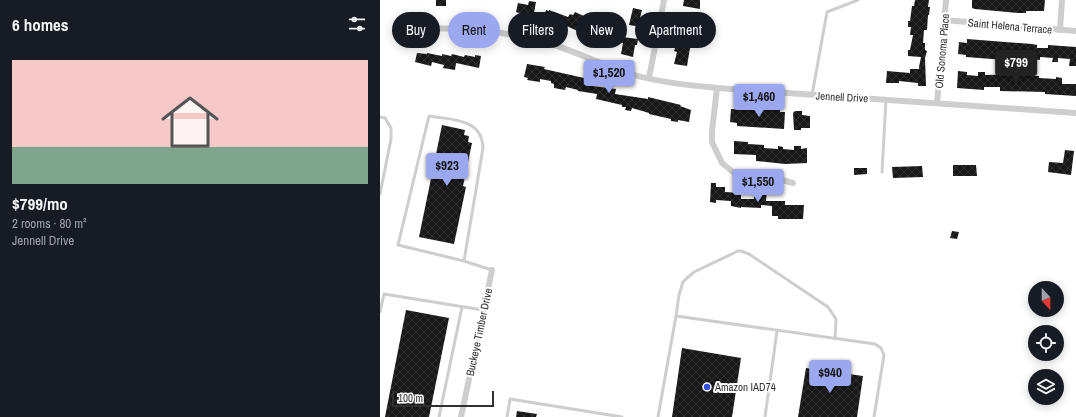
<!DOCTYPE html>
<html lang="en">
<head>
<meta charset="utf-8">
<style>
	body { margin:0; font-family:"Archivo Narrow",sans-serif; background:#20242c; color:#f1f3f6; height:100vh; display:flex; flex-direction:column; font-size:15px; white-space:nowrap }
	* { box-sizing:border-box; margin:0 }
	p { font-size:13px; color:#9ea1a6 }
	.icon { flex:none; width:22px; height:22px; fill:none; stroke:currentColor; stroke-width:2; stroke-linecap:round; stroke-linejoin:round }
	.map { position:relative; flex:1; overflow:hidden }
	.drawer { display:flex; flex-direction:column; background:#171b24; width:380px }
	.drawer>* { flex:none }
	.guide { position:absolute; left:12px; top:12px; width:380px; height:36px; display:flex; gap:8px }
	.needle { width:26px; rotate:159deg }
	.tools { position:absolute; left:648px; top:281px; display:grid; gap:8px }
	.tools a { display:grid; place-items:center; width:36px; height:36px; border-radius:50%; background:#171b24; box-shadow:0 2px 10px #0003; font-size:20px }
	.scale { position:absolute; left:12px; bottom:10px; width:102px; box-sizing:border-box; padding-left:4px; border:2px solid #313131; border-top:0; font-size:11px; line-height:14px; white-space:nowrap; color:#313131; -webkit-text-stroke:3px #fff; paint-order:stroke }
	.price { position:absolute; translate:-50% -34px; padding:0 9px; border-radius:4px; background:#9ba8f0; color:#111; font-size:13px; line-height:26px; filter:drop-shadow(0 1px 2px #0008) }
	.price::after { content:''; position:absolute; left:50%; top:24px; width:12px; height:9px; margin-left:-6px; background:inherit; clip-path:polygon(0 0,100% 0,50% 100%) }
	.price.current { background:#222; color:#fff }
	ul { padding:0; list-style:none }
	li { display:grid; align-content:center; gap:8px; height:212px; padding:0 12px }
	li+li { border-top:1px solid #363941 }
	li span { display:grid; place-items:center; height:124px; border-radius:0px; color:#555 }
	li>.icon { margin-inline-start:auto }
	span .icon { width:72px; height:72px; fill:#fffc; stroke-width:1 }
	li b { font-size:17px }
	h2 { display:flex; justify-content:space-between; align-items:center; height:48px; padding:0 12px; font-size:17px }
	.pill { padding:0 14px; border-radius:18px; background:#171b24; box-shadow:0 2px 10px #0003; font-size:14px; line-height:36px }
	.pill.current { background:#9ba8f0; color:#111 }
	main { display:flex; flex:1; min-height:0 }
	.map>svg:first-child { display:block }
	.building { fill:url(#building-cross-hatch) }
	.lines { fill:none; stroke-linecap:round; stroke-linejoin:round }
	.service { stroke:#cecece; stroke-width:3 }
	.minor { stroke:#cecece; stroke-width:6 }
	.poi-dot { fill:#314ce9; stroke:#fff; stroke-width:1.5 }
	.labels { text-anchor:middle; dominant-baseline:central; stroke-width:4; stroke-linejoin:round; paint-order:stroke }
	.street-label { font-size:11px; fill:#313131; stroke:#fff }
	.poi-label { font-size:11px; fill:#313131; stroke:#fff; text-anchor:start }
</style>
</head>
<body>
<main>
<section class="drawer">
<h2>6 homes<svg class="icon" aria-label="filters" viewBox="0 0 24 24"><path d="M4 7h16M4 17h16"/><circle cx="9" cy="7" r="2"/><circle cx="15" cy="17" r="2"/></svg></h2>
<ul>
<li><span style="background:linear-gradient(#f6c9c9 70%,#7fa58c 0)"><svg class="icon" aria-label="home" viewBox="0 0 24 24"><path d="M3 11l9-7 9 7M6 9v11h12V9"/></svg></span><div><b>$799/mo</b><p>2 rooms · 80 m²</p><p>Jennell Drive</p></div></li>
</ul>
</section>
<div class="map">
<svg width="696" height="417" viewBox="0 0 696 417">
	<defs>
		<pattern id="building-cross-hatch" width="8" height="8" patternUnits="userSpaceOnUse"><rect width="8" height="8" fill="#181818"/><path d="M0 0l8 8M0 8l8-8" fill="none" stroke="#313131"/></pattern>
	</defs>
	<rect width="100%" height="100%" fill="#fff"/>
	<g class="building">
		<rect x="56" y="0" width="10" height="6"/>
		<polygon points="304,0 320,0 320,9 303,6"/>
		<polygon points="535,0 549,0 548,7 550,7 549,15 548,15 547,30 544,30 543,43 545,43 545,50 547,51 545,58 546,86 538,86 538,83 519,81 519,83 506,83 507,71 530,73 530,69 539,69 539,67 541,57 528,56 528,50 530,50 533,35 530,35 531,27 528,27 528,21 530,21 532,6 534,6"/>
		<polygon points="592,0 665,0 664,11 646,11 646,13 639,13 595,9 592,8"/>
		<polygon points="149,1 156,2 153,18 146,17 146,15 136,12 138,3 148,5"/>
		<polygon points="253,8 262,10 260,18 261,18 261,21 263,21 262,27 249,25"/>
		<polygon points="166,10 169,11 169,10 188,17 190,14 193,15 195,12 206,17 206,19 225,26 225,25 231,27 231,28 226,42 213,36 214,34 203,31 202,33 178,22 177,27 171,25 171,23 165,21 165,20 163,20"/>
		<polygon points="302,17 314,19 313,23 317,23 316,28 317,29 316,35 307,34 306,37 299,35"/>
		<polygon points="242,37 258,39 257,45 255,45 253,57 241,54 243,43 241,42"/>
		<polygon points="587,39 652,44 657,45 657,48 668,48 668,45 696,47 696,66 689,66 690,59 678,58 678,62 672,62 673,58 660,57 660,60 652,59 651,62 586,57 586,55 578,54 579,42 587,43"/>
		<polygon points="296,45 310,48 307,66 294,64 297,52 294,51"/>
		<polygon points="37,53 47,54 47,53 62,56 62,54 71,56 72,54 84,57 85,55 95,57 95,55 101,56 99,68 76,63 75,70 63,68 64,65 52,62 51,66 35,62"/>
		<polygon points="147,64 165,67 164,69 213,80 212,86 236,89 235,94 268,99 268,97 301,105 300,106 311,110 309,122 298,120 298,122 291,121 291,119 269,114 269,113 252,108 251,111 245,110 246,107 242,107 242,105 216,99 217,94 198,91 198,90 186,87 185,90 174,88 174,84 171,83 171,81 160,79 160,82 147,80 148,78 144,77"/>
		<polygon points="578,71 587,72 587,75 598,76 598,72 605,72 605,75 637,74 637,75 659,76 659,78 676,79 676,77 682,78 682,84 696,84 696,96 665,94 665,92 620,91 620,87 604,87 604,90 577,88"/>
		<polygon points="371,108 400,110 400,112 405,112 404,129 357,126 357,123 350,122 351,109 371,110"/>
		<polygon points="415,111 422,111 422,115 430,116 430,128 421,128 421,130 414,130 413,113"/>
		<polygon points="62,125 85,130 84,135 89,136 88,142 92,143 83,186 86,187 74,244 39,237"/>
		<polygon points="354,141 368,142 368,144 384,145 384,148 398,149 398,146 403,147 403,149 414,150 414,146 421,146 421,149 427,148 427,163 405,164 376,161 376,155 354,154"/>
		<polygon points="685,150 694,151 691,175 668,172 669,162 683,163"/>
		<polygon points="573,165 596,165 597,176 573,176"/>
		<polygon points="542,166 543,177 513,178 512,167"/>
		<polygon points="474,168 487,168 487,174 474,175"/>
		<polygon points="331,183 336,183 336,187 345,187 345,192 361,193 361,199 374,199 375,190 387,191 386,201 405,201 405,205 424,205 423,219 398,219 398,216 392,216 392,206 381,205 381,208 361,207 361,208 351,206 351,201 336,200 336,203 330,202"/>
		<polygon points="572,231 579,232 577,239 570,238"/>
		<polygon points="26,310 69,318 49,417 5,417"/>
		<polygon points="302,348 361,358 352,417 292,417"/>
		<polygon points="426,368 483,376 477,417 418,417"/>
		<polygon points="137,411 157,414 156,417 136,417"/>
	</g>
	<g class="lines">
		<g class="service">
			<polyline points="432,95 447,12 478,0"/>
			<polyline points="0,117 5,118 11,128 11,139 0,194"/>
			<polyline points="502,172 506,99"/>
			<path d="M84,261l19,-113c-1,-30 -31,-28 -54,-32l-31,129 66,16 28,9"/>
			<polyline points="0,312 4,294 103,310"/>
			<polyline points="296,316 299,295 303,282 307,278 314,272 358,251 361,251 369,254 448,307 456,319 455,339"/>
			<polyline points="59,417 82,307"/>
			<polyline points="127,417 130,399 242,417"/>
			<polyline points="278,417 296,316 495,344 501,348 504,355 494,417"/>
			<polyline points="385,417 397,331"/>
		</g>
		<g class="minor">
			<polyline points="564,20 696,31"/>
			<path d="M21,29c50,-2 98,0 147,14 27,8 52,21 79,30 29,9 60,12 90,15l359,25"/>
			<polyline points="680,30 682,0"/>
			<polyline points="269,78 284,0"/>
			<polyline points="337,88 332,131 332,142 342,163 353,172 364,175 391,177 413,183"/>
			<polyline points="557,103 566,0"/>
			<polyline points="81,417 112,270"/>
		</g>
	</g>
	<circle class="poi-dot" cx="327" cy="387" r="4"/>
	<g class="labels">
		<g class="street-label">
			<text transform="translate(630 26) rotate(5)">Saint Helena Terrace</text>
			<text transform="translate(562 51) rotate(-85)">Old Sonoma Place</text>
			<text transform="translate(462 97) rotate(3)">Jennell Drive</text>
			<text transform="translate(99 332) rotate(-78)">Buckeye Timber Drive</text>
		</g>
		<g class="poi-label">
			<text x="335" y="387">Amazon IAD74</text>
		</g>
	</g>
</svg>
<div class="tools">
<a><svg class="needle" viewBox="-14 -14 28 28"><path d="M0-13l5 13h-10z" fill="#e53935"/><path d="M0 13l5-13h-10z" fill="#9ea1a6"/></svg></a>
<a><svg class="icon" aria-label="locate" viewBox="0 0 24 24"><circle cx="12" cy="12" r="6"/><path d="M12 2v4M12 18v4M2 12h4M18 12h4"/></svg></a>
<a><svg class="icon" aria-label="layers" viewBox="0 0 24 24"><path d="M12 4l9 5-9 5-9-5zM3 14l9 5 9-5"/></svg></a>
</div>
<div class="scale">100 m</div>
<b class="price current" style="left:636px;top:84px">$799</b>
<b class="price" style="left:229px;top:94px">$1,520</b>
<b class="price" style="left:379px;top:118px">$1,460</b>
<b class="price" style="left:67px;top:187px">$923</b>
<b class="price" style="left:378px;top:203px">$1,550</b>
<b class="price" style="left:450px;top:394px">$940</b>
<div class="guide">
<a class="pill">Buy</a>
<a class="pill current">Rent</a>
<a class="pill">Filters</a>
<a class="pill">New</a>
<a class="pill">Apartment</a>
</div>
</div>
</main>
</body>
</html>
